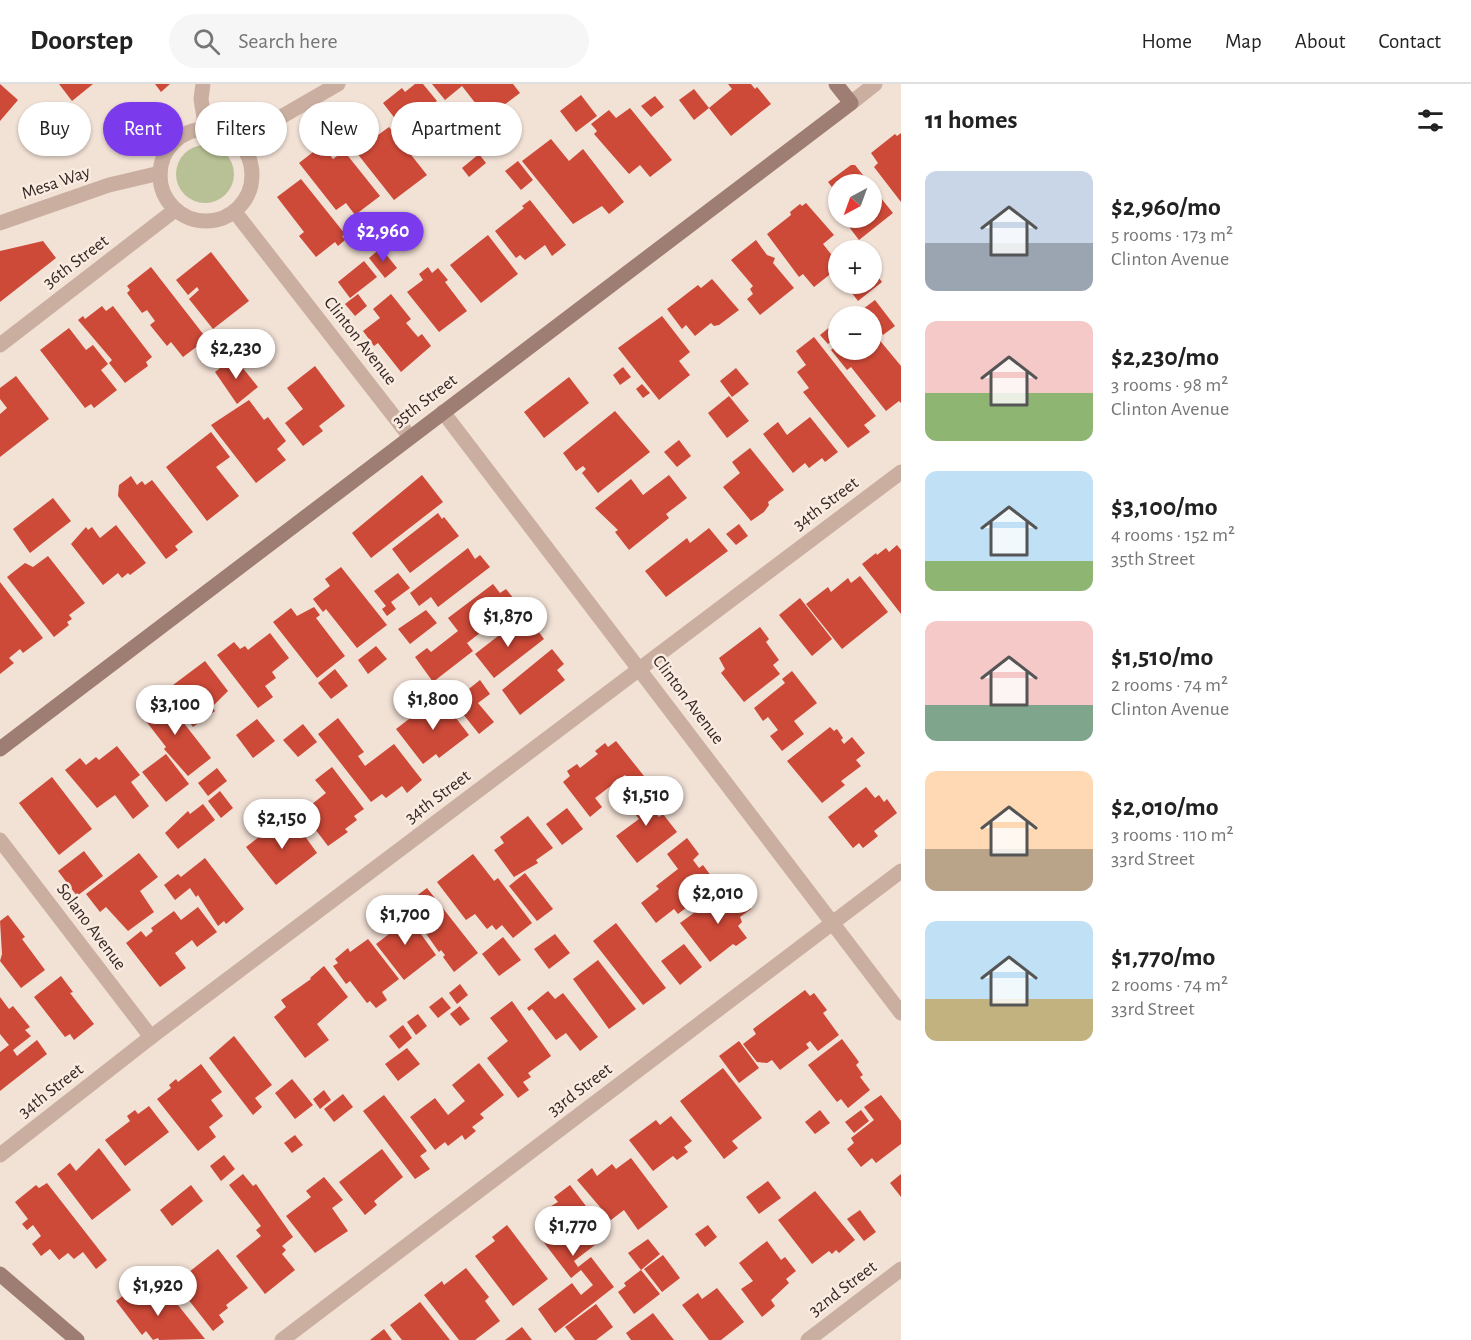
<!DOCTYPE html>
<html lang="en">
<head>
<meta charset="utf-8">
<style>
	body { margin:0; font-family:"Alegreya Sans",sans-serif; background:#f6f6f6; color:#222; height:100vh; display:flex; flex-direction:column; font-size:22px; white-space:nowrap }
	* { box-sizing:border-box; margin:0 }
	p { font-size:20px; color:#767676 }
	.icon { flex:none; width:33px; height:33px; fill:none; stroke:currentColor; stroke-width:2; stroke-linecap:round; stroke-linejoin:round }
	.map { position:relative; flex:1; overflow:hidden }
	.drawer { display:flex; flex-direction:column; background:#fff; width:570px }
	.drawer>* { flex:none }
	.banner { position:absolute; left:18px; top:18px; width:570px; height:54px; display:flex; gap:12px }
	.needle { width:39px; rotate:221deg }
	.tools { position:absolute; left:828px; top:90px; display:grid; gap:12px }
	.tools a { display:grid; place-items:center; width:54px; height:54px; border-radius:50%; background:#fff; box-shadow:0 2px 4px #0004; font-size:30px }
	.price { position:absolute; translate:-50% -51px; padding:0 14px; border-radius:21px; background:#fff; color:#222; font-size:20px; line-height:39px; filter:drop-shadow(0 2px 3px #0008) }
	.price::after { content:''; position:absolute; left:50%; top:36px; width:18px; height:14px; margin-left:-9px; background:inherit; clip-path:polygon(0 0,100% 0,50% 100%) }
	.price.current { background:#7c3aed; color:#fff }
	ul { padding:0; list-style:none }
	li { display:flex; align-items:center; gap:18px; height:150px; padding:0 24px }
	li span { display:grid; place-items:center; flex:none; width:168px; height:120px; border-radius:12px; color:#555 }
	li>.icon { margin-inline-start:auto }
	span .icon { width:72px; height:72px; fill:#fffc; stroke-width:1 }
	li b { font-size:26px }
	h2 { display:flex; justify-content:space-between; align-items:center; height:72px; padding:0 24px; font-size:26px }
	.pill { padding:0 21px; border-radius:27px; background:#fff; box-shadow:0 2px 4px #0004; font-size:21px; line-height:54px }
	.pill.current { background:#7c3aed; color:#fff }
	header { display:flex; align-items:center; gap:36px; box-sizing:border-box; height:84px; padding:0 30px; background:#fff; border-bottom:2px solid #e0e0e0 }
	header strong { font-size:28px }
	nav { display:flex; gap:33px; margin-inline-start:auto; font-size:21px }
	.search { width:420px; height:54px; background:#f6f6f6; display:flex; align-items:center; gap:15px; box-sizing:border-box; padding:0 21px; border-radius:33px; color:#767676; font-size:22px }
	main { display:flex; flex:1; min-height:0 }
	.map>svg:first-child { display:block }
	.green { fill:#b8c195 }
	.building { fill:#cd4938 }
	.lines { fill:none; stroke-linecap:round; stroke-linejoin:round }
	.street { stroke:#caafa1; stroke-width:15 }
	.secondary { stroke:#9e7d72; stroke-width:15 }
	.labels { text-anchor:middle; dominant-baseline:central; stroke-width:5; stroke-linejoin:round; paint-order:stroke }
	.street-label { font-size:18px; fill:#342724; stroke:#faebe1 }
</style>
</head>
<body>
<header>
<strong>Doorstep</strong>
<div class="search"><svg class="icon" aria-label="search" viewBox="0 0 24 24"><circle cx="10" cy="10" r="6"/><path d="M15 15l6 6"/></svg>Search here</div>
<nav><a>Home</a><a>Map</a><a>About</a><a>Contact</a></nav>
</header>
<main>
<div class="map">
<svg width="901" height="1256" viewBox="0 0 901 1256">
	<rect width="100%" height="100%" fill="#f2e1d5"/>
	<circle class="green" cx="205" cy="90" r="29"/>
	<g class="building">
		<polygon points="0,0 18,16 0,37"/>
		<polygon points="59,0 93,0 72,17"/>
		<polygon points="155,0 170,0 161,8"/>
		<polygon points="415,0 423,0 437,17 434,19 456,47 424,72 383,19 402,4 405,8"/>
		<polygon points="432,0 513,0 520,9 487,34 462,2 445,16"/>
		<polygon points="728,0 751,0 755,5 757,3 771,20 731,52 709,24 694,36 679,16 694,5 709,24 732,5"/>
		<polygon points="581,11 597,32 576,48 560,27"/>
		<polygon points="655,12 664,23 651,33 641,22"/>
		<polygon points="630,24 672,76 650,93 640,81 629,90 594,50 597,47 591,40 609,26 616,34"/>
		<polygon points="367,37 378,51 389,43 427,91 394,116 345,54"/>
		<polygon points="901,49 901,118 874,83 878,79 871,69 895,50 897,52"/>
		<polygon points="551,55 569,77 583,65 624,118 609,130 602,122 573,140 522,77"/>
		<polygon points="322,61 333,75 344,67 380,112 355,131 346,119 336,126 299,79"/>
		<polygon points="479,70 486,79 469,93 462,84"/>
		<polygon points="518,77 533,96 521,106 505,87"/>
		<polygon points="851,81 855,81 870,100 838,100 838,111 828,98"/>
		<polygon points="301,95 345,150 342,152 345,156 338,162 335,158 316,173 299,152 304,148 277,113"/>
		<polygon points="872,107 874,110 876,108 893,129 859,156 846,139 853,134 872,134"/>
		<polygon points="530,116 566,161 552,172 545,161 525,176 520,171 516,174 495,147 524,124 522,122"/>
		<polygon points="806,119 834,151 823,160 838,179 838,184 814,203 803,190 799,193 767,150 791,131 790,128 800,120 802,122"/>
		<polygon points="488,151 518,190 481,219 450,181"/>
		<polygon points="756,156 767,171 775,174 773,179 794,204 760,231 747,215 753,210 750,205 753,202 731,176"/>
		<polygon points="43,157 56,174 0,218 0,167"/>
		<polygon points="381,164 397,184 385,194 369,174"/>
		<polygon points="211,168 249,217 213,245 189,215 199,206 197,203 188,211 176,196"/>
		<polygon points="364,177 377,193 350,214 338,198"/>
		<polygon points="151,183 207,255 183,273 171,258 167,262 150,241 155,237 147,226 142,229 127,209 130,206 127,202"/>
		<polygon points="428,183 432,189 438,184 448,196 445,198 467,227 439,248 407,208 423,196 419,190"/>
		<polygon points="872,185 882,198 858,217 845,200 872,200"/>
		<polygon points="712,195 739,226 719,241 714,242 711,239 695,252 686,241 682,245 667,225 698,201 701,204"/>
		<polygon points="358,210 367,222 355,232 345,220"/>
		<polygon points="391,210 411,235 406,239 418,253 422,250 431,262 401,288 378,259 374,262 363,247 380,234 373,225"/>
		<polygon points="875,216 895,242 883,251 872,232 863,225"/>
		<polygon points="102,222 106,227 113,222 152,273 146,278 148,282 125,299 109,279 112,276 78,236 83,232 85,235"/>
		<polygon points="662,232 690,268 679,277 690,291 659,316 618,264"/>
		<polygon points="831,242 838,252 828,260 820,251"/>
		<polygon points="69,244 86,266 93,261 108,280 101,286 117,306 94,324 91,320 85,324 40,266"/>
		<polygon points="872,247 901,282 901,319 899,317 886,327 851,283 847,286 831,266 838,260 838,266 872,266"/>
		<polygon points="814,253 876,332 864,341 870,348 848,364 803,308 809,304 797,288 806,281 796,267"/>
		<polygon points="251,262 259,273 246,283 237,273"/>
		<polygon points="234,273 258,303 237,320 215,288"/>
		<polygon points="315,282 345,322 319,342 323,347 303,362 285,339 303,325 287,304"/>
		<polygon points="623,283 631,293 620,301 613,291"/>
		<polygon points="736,284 749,300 732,313 720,297"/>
		<polygon points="16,292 49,335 0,373 0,330 7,324 0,315 0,304"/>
		<polygon points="569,293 589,319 544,354 524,328"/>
		<polygon points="642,300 650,309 643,314 636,305"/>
		<polygon points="729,312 749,337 727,354 708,329"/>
		<polygon points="249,316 264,336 268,333 286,357 277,365 286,376 256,399 211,341"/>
		<polygon points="615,327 650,368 598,409 582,389 586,385 583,382 576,387 563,369"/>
		<polygon points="810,333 838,368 825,378 822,374 809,384 805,379 793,389 763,350 778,338 787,351"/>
		<polygon points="211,348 230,373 216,383 239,412 207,437 166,383"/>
		<polygon points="679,356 691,372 677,383 664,368"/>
		<polygon points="750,364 784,406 768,418 769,421 764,428 751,437 723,403 740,389 732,378"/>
		<polygon points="422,391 443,418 371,474 352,449"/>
		<polygon points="669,391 687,414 666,430 669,434 629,466 615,448 618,446 595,424 631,395 643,411"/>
		<polygon points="131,392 137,401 142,397 145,401 152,396 193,448 175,462 178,466 166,475 118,412 119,401"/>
		<polygon points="53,414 71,437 30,469 13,445"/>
		<polygon points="438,429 442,435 444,433 459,452 410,489 392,465"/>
		<polygon points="739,440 748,452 736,461 726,450"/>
		<polygon points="116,441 146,479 130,491 128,489 122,494 118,489 103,501 71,460 86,443 88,446 92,443 100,454"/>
		<polygon points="709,444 728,467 666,513 645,487 687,454 690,459"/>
		<polygon points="897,461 901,466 901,530 862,480 876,469 877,471 886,464 889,468"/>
		<polygon points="468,464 475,475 480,471 490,483 438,523 431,513 419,522 410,509"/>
		<polygon points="48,472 85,519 69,531 72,535 67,538 69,541 54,553 7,493 25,479 33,483"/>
		<polygon points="341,483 387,541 357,564 326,525 323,528 313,515 330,502 325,495"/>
		<polygon points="398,489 410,504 391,518 396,525 387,532 382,525 386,522 374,507"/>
		<polygon points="860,492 888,528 842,565 806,520 828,503 831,508 848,494 851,499"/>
		<polygon points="0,498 43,554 23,569 20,565 9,574 14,579 0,590"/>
		<polygon points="493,500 500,509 506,505 518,520 467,559 473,567 433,598 415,573 427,564 431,568 458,547 448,534"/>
		<polygon points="800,514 832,555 812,572 779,531"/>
		<polygon points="314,523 320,531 316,534 345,572 317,594 273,538 291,524 297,532"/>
		<polygon points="426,526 437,539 410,560 398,545"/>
		<polygon points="520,535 533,551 538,547 544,555 494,594 475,570"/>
		<polygon points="760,543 769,555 766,558 779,576 773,581 780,590 744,618 721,589 725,585 719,574"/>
		<polygon points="270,549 289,574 272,588 276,594 265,602 273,613 258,624 217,571 234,558 240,565 245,562 248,566"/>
		<polygon points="376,562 387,575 368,590 358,576"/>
		<polygon points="552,565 564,580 557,586 565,596 520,631 502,606"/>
		<polygon points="205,577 228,607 212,623 215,627 193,643 165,607"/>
		<polygon points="335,585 348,602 331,615 318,599"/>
		<polygon points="792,587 817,619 794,637 804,650 782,667 770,652 778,646 768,633 763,637 754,624 785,599 782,595"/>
		<polygon points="480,596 490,610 478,619 494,638 479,650 463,630 470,625 460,612"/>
		<polygon points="162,611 211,674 188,692 164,665 166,663 139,628"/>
		<polygon points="439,612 469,651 439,674 436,670 423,680 396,645"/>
		<polygon points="338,634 364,668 358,672 365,682 394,660 422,696 407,709 402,702 386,714 382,710 371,718 318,650"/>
		<polygon points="257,635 275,657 253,674 236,651"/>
		<polygon points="303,640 317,658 298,673 283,656"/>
		<polygon points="830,643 834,647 837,645 843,654 841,656 844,660 852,653 865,669 856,676 861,682 841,697 845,701 822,719 787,677"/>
		<polygon points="616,657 644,692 633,701 625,691 595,714 602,723 590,733 563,698 570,692 567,687 577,680 580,684 598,670 595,667 605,659 608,663"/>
		<polygon points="117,662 140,691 131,698 149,722 133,735 115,711 97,724 65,686 80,674 86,681 96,673 99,676"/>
		<polygon points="166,670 189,700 166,718 142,688"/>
		<polygon points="332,683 364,725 354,732 357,736 345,745 348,748 328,762 302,728 326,709 315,696"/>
		<polygon points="217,684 227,697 208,712 198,699"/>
		<polygon points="52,693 92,745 59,771 19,719"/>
		<polygon points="649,703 662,719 653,726 659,733 663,730 677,748 637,779 616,752 639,735 627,720"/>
		<polygon points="866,703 875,714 879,711 884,718 887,715 897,729 874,747 878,752 863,764 859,759 853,764 828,733"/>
		<polygon points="220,707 233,724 221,734 208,717"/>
		<polygon points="203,720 215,736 178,765 165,749 188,727 190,730"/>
		<polygon points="567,724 583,745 562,761 546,740"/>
		<polygon points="289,730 317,769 276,801 246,763"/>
		<polygon points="528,732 553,764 536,776 538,779 514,793 494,766 504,759 500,753"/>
		<polygon points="687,754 699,770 693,776 699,784 703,781 717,800 678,830 674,825 656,839 641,819 659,805 656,802 678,785 667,770"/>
		<polygon points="84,767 103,792 77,812 58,787"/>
		<polygon points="139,769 158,793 140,807 154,828 128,847 106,823 100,828 86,810"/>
		<polygon points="473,770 494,797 498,794 532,839 513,854 502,841 496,846 492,841 487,845 475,830 466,836 437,798"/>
		<polygon points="205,774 244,825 226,840 224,837 218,842 198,811 196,813 190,804 175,816 164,801 178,790 181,793"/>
		<polygon points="525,789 553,825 537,837 509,802"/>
		<polygon points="427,804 478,869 454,888 443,873 445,871 441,866 439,868 407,823 403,822"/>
		<polygon points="737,806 751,825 740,833 742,838 738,842 747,854 736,862 733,860 710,878 680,839 713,815 718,821"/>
		<polygon points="198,823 217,848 197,863 192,856 175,869 186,884 160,903 126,859 141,847 146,853 153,847 151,844 174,827 181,836"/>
		<polygon points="403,825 436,871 404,896 376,860 389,850 386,846 391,842 387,837"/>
		<polygon points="8,831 25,853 22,855 45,886 21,904 0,877 2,870 0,837"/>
		<polygon points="616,839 666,904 643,921 593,857"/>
		<polygon points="555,850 570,869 549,885 534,865"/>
		<polygon points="503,853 521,876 499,892 482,870"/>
		<polygon points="368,855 399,895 382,908 387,916 376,924 370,917 367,919 350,897 346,900 333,882 338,879 335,875 348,864 350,868"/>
		<polygon points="684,860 702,883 680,901 661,877"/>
		<polygon points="598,876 636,925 609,945 573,895"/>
		<polygon points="324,882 348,913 317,940 329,956 305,974 274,933 286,923 281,916 311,895 310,894"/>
		<polygon points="61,892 73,908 70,909 94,940 74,956 70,950 65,953 34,913"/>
		<polygon points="460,900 468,911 457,920 449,909"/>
		<polygon points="805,906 810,912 814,909 827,926 823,929 839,951 818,967 810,957 806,960 809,964 780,986 772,976 767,979 757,978 743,960 756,950 753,945"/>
		<polygon points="548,907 555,915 563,909 598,953 580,967 566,949 556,956 532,925 529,927 527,924"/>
		<polygon points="0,913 9,925 13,922 30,943 25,946 31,952 13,966 17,972 37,956 47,970 0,1007 0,968 9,961 0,950"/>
		<polygon points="442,913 451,924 438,934 429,923"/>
		<polygon points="512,917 551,972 528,989 531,993 523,998 529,1006 518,1014 487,974 508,957 490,934"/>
		<polygon points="460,922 470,935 460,942 450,930"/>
		<polygon points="418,930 427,942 416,951 407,938"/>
		<polygon points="403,941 412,954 399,965 389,952"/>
		<polygon points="234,952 272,1001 255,1014 262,1023 253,1031 209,974"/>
		<polygon points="842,955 859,978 856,981 863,991 860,993 870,1006 848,1024 841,1015 837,1018 808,981"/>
		<polygon points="739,957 759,984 739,999 719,972"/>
		<polygon points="407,964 420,980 398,997 385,980"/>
		<polygon points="479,979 504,1011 480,1030 484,1034 472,1043 476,1047 465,1056 462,1051 448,1062 445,1058 435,1066 410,1033 435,1014 448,1031 465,1017 452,1001"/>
		<polygon points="201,980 222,1008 211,1016 223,1032 209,1043 216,1053 198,1067 157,1015 171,1004 169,1001 176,995 178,998"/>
		<polygon points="723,984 762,1034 732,1057 738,1064 724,1075 680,1017"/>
		<polygon points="292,995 313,1021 295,1035 275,1009"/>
		<polygon points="324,1006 331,1016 320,1025 313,1015"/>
		<polygon points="343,1010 353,1023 334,1038 324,1025"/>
		<polygon points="384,1011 427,1067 420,1072 430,1085 415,1095 363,1027"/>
		<polygon points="881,1011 901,1037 901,1060 876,1079 872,1074 861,1083 847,1065 854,1059 851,1054 874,1036 864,1023"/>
		<polygon points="149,1022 169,1048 125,1082 105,1056 130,1037 127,1032 135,1026 138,1030"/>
		<polygon points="820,1026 830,1039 815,1050 805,1038"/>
		<polygon points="861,1026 869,1037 854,1049 845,1038"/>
		<polygon points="671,1032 692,1057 684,1063 688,1068 677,1076 673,1072 653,1087 629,1056 656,1036 660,1041"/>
		<polygon points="295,1051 303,1061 292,1069 284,1059"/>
		<polygon points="99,1064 131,1106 92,1136 57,1090 70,1079 76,1087"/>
		<polygon points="382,1065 403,1093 374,1117 377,1121 365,1131 339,1098"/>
		<polygon points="224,1071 235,1085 221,1097 210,1082"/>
		<polygon points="631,1074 668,1123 638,1146 624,1126 611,1136 577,1096 592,1084 597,1092 612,1080 616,1085"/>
		<polygon points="243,1090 253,1102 256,1100 293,1153 282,1162 286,1166 282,1170 295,1186 265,1210 236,1172 261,1152 256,1146 261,1142 229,1101"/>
		<polygon points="901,1090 901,1113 890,1099"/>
		<polygon points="324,1093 343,1116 332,1124 348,1147 315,1169 286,1132 311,1113 306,1107"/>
		<polygon points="768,1097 781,1114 759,1130 746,1113"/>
		<polygon points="47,1099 107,1176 96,1185 83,1168 74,1175 68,1169 59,1176 50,1165 41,1172 32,1160 41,1152 33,1141 27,1146 22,1140 28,1135 15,1118 36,1101 39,1104"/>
		<polygon points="191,1101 203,1117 172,1142 160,1126"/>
		<polygon points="570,1101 608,1151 574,1177 578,1183 591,1173 614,1203 555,1249 538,1225 572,1199 581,1211 593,1201 581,1186 571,1194 542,1156 553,1148 541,1128 558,1118 554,1113"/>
		<polygon points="815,1107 855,1156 839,1169 836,1166 832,1170 829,1167 812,1180 778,1136"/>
		<polygon points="860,1126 876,1148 864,1157 847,1135"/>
		<polygon points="507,1141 548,1195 513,1222 475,1172 495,1157 492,1153"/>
		<polygon points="708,1141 717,1153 705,1163 695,1150"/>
		<polygon points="648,1155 660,1170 641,1186 628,1169"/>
		<polygon points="767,1157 781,1176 785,1173 796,1187 786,1195 789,1199 771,1216 775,1222 762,1233 741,1205 753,1197 739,1179"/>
		<polygon points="218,1165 248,1204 226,1221 228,1224 219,1231 224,1238 213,1247 184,1210 193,1203 184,1192"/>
		<polygon points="663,1171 680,1194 662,1208 644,1185"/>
		<polygon points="466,1184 489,1213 485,1217 500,1237 475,1256 459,1256 424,1211 442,1197 444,1201"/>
		<polygon points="641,1186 660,1210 634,1230 618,1208 626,1202 624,1199"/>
		<polygon points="137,1201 154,1224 170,1211 205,1255 159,1256 158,1254 153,1256 146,1247 142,1251 116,1217"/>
		<polygon points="717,1204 744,1238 721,1256 709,1256 682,1221 698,1209 702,1215"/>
		<polygon points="420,1218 450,1256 402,1256 390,1241"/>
		<polygon points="596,1220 613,1243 596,1256 575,1256 565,1243"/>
		<polygon points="653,1229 674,1256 631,1256 626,1249"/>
		<polygon points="522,1243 532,1256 505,1256"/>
		<polygon points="384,1245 392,1256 370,1256"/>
	</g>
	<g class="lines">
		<g class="street">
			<polyline points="203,0 201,15 206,46"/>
			<polyline points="851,19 875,0"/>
			<circle cx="206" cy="91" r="46"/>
			<polyline points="242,62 274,37 338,0"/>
			<polyline points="235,128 410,353"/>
			<polyline points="0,139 109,101 160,89"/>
			<polyline points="0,261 175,126"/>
			<polyline points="443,328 901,929"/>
			<polyline points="0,756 151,953"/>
			<polyline points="0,1071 151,953 901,388"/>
			<polyline points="282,1256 901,787"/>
			<polyline points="808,1256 901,1185"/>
		</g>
		<g class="secondary">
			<polyline points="0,665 851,19 836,0"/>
			<polyline points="0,1190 77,1256"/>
		</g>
	</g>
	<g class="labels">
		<g class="street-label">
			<text transform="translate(56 99) rotate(-19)">Mesa Way</text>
			<text transform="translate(76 178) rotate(-37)">36th Street</text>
			<text transform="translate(360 257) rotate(52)">Clinton Avenue</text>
			<text transform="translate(425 317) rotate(-37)">35th Street</text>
			<text transform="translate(826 420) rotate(-37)">34th Street</text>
			<text transform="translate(688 616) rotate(53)">Clinton Avenue</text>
			<text transform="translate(438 713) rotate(-37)">34th Street</text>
			<text transform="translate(91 843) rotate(53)">Solano Avenue</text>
			<text transform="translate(580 1006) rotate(-37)">33rd Street</text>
			<text transform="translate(51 1007) rotate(-38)">34th Street</text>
			<text transform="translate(843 1205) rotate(-37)">32nd Street</text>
		</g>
	</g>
</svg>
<div class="tools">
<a><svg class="needle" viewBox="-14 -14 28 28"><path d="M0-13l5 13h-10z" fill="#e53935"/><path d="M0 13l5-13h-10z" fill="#767676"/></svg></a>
<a>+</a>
<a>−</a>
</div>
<b class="price current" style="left:383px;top:179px">$2,960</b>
<b class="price" style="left:236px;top:296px">$2,230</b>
<b class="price" style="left:508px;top:564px">$1,870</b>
<b class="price" style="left:433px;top:647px">$1,800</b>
<b class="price" style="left:175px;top:652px">$3,100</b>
<b class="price" style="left:646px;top:743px">$1,510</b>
<b class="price" style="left:282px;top:766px">$2,150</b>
<b class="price" style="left:718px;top:841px">$2,010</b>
<b class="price" style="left:405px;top:862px">$1,700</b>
<b class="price" style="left:573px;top:1173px">$1,770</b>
<b class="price" style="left:158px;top:1233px">$1,920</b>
<div class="banner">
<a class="pill">Buy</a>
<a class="pill current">Rent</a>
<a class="pill">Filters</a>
<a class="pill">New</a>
<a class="pill">Apartment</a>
</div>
</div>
<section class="drawer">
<h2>11 homes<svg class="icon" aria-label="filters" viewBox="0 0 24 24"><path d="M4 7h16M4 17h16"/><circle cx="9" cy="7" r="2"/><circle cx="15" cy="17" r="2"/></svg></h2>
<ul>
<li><span style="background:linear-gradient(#c9d6e8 60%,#9aa5b1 0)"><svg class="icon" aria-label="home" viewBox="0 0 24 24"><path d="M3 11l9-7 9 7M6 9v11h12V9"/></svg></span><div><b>$2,960/mo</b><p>5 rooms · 173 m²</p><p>Clinton Avenue</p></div></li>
<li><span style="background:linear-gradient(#f6c9c9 60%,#8fb573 0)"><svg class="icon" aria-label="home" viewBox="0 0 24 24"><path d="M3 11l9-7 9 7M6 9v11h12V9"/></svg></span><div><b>$2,230/mo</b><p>3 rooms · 98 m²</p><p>Clinton Avenue</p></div></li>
<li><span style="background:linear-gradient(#bfe0f5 75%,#8fb573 0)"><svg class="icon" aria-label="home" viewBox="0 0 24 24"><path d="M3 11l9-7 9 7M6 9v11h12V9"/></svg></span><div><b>$3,100/mo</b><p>4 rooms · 152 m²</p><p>35th Street</p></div></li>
<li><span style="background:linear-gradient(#f6c9c9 70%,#7fa58c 0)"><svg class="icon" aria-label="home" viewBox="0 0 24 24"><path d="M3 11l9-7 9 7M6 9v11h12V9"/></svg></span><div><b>$1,510/mo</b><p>2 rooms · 74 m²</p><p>Clinton Avenue</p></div></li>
<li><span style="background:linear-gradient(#ffd9b3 65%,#b9a48a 0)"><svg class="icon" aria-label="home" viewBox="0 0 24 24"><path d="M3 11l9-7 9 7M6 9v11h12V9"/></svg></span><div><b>$2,010/mo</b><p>3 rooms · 110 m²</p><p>33rd Street</p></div></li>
<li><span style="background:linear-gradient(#bfe0f5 65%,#c2b280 0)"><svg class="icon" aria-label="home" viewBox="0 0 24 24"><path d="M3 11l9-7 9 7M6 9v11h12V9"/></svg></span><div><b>$1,770/mo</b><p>2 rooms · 74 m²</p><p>33rd Street</p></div></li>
</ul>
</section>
</main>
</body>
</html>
